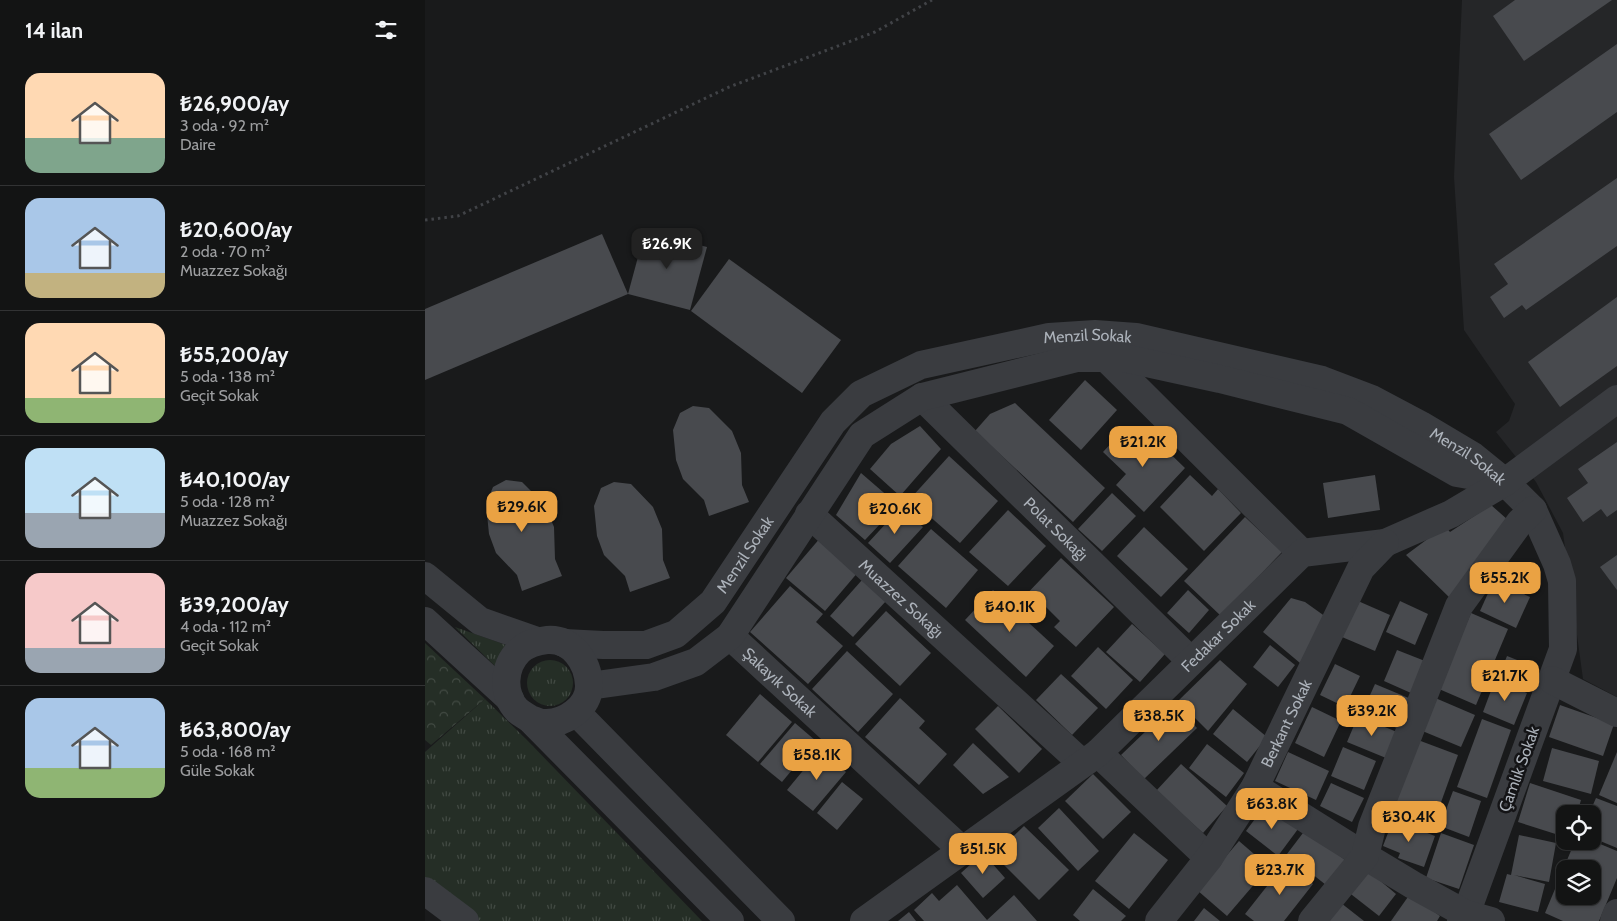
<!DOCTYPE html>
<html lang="tr">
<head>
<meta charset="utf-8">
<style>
	body { margin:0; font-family:Cabin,sans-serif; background:#1c1d1d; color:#f1f3f6; height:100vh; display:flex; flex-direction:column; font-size:19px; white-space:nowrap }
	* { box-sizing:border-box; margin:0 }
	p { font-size:16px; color:#9d9ea0 }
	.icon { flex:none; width:28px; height:28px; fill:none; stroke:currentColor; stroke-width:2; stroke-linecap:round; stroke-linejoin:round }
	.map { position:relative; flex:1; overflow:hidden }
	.sheet { display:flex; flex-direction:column; background:#131414; width:425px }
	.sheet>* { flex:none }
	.fabs { position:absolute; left:1131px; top:805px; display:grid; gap:10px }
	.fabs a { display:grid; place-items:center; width:45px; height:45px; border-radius:10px; background:#131414; box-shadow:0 1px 4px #0004,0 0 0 1px #323334; font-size:25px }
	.price { position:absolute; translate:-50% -42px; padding:0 11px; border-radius:10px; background:#eaa243; color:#111; font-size:16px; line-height:32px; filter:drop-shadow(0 1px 2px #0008) }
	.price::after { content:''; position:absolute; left:50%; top:30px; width:15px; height:11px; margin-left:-8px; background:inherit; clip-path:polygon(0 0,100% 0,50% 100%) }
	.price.active { background:#222; color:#fff }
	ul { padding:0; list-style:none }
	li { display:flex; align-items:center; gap:15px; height:125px; padding:0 25px }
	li+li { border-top:1px solid #323334 }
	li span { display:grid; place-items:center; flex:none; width:140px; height:100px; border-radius:15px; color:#555 }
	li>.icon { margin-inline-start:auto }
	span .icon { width:60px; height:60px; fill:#fffc; stroke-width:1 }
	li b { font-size:21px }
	h2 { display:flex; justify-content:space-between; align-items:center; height:60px; padding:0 25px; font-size:21px }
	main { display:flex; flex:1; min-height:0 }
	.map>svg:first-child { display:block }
	.built { fill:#252628 }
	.grass { fill:url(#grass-tufts) }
	.park { fill:url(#park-crowns) }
	.building { fill:#484a4e; fill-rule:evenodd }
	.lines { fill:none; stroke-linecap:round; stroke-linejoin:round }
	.path { stroke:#414347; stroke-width:3; stroke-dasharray:2.5 4; stroke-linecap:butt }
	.minor { stroke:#3a3c40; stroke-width:28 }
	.labels { text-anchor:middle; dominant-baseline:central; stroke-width:5; stroke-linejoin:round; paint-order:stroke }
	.street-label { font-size:16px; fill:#acb2ba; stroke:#141416 }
</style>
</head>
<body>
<main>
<section class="sheet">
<h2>14 ilan<svg class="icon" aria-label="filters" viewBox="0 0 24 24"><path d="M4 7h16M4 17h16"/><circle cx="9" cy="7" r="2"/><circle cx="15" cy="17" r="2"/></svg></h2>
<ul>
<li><span style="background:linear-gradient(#ffd9b3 65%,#7fa58c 0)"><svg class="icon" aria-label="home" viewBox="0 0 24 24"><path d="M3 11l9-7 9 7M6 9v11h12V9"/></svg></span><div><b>₺26,900/ay</b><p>3 oda · 92 m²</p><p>Daire</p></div></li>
<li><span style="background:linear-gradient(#a9c7e8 75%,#c2b280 0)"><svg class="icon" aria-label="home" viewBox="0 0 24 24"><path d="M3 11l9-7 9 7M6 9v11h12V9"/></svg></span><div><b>₺20,600/ay</b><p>2 oda · 70 m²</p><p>Muazzez Sokağı</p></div></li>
<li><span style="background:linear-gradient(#ffd9b3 75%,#8fb573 0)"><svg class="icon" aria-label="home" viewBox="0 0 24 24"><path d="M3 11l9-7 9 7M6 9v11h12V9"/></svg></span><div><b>₺55,200/ay</b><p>5 oda · 138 m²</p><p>Geçit Sokak</p></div></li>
<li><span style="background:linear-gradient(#bfe0f5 65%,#9aa5b1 0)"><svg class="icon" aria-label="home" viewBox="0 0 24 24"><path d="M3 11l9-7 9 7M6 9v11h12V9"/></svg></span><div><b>₺40,100/ay</b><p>5 oda · 128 m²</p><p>Muazzez Sokağı</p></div></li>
<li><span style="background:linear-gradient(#f6c9c9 75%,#9aa5b1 0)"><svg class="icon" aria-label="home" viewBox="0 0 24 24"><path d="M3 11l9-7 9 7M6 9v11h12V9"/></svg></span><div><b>₺39,200/ay</b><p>4 oda · 112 m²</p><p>Geçit Sokak</p></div></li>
<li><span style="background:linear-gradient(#a9c7e8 70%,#8fb573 0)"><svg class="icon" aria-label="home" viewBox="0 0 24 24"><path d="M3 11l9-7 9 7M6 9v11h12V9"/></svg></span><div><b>₺63,800/ay</b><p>5 oda · 168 m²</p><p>Güle Sokak</p></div></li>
</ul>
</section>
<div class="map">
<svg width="1192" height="921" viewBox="0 0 1192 921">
	<defs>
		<pattern id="grass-tufts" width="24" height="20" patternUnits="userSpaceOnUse" patternTransform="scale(1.25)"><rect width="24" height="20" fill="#252e26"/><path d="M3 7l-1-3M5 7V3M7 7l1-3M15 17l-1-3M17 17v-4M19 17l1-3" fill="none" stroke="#424a43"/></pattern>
		<pattern id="park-crowns" width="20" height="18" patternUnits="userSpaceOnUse" patternTransform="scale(1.25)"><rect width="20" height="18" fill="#252e26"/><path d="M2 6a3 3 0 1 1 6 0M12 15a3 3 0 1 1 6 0" fill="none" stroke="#424a43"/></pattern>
	</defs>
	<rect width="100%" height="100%" fill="#191a1b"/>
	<polygon class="built" points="1037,0 1192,0 1192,697 1158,679 1138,533 1111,482 1071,432 1084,421 1090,404 1039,330 1029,177"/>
	<g class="grass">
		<polygon points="30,627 84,646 70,666"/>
		<circle cx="125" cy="683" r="23"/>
		<polygon points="60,699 102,740 277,921 55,921 0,878 0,752"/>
	</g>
	<polygon class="park" points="0,643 60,699 6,745 0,740"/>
	<g class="building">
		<polygon points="1090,0 1187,0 1099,61 1068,16"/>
		<polygon points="1192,44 1192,112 1096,180 1064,134"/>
		<polygon points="1192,178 1192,246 1101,310 1097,305 1079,318 1065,297 1083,284 1069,264"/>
		<polygon points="220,231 282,247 265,310 203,294"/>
		<polygon points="177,234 203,294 0,380 0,309"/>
		<polygon points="304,259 416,340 377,393 266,311"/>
		<polygon points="1192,297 1192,366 1135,407 1103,362"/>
		<polygon points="660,380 692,410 656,450 624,420"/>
		<polygon points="590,403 680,488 648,522 550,431 565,414"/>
		<polygon points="268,406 284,408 307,431 316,453 317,485 324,502 284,516 279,500 258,479 251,460 248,430 255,413"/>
		<polygon points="495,426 516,449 475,496 445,469 466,444"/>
		<polygon points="702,426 725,449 732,441 760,468 719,512 691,485 701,474 678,452"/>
		<polygon points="1192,442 1192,510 1182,517 1176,509 1158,522 1142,498 1163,483 1153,469"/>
		<polygon points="524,456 573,501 535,543 485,499"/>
		<polygon points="436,473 473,505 440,540 411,515"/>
		<polygon points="765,475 787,496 793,489 816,513 779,551 735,507"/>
		<polygon points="950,475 955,510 903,518 898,483"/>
		<polygon points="81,480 97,482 120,505 129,527 130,559 137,576 97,591 92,575 71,553 64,534 61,504 68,487"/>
		<polygon points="189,482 206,484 228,507 237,529 238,560 245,578 205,592 200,576 179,555 172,536 169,506 176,488"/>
		<polygon points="687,493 711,516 677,551 653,529"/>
		<polygon points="1066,505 1083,520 1026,599 981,555 1020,526 1025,532"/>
		<polygon points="476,507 498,527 465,563 443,543"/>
		<polygon points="583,510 621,546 583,586 544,552"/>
		<polygon points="820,517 857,552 796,616 759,581"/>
		<polygon points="719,527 763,569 736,597 692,556"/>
		<polygon points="506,529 553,570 521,608 473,566"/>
		<polygon points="396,537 434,571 400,611 361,578"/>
		<polygon points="1192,555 1192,590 1175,567"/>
		<polygon points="636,558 689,607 651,647 629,627 635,621 621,607 614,613 597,599"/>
		<polygon points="437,580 461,601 428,637 405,616"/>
		<polygon points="1069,580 1105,597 1091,628 1055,611"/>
		<polygon points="365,586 398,614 391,622 418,646 383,684 325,632"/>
		<polygon points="568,590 629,646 601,677 540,620"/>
		<polygon points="763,590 784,610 764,633 742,613"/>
		<polygon points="866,598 880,602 901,617 875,663 838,632"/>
		<polygon points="933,601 965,615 950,651 917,637"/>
		<polygon points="975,601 1003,614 990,645 961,632"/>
		<polygon points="461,611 506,653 475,686 430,644"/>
		<polygon points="1046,613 1083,629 1051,705 1014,689"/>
		<polygon points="707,624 740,654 715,682 681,652"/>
		<polygon points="845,645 870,665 853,687 828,667"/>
		<polygon points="673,647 708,680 681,709 646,676"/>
		<polygon points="972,650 1000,661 986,693 959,681"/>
		<polygon points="422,651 468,694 433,732 387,689"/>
		<polygon points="1082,656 1107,666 1098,689 1073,679"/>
		<polygon points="795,660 822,684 783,731 753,701"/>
		<polygon points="910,664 935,676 920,707 895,695"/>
		<polygon points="636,674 673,708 647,735 611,700"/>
		<polygon points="1070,680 1102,693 1089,725 1058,712"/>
		<polygon points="950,684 986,699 974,729 937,713"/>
		<polygon points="335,694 367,722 333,762 301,735"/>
		<polygon points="1008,697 1050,715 1036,747 995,730"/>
		<polygon points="475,698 500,721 494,728 522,754 494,785 440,737"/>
		<polygon points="749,704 772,728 719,779 696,755"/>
		<polygon points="1135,705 1189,724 1178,756 1124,737"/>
		<polygon points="573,706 617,749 594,773 550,729"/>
		<polygon points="887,707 916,721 899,757 870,743"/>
		<polygon points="808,709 842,737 822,762 788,734"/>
		<polygon points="933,716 972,732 961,758 922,742"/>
		<polygon points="1057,719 1086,730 1062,798 1032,787"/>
		<polygon points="370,723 391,741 357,782 335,764"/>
		<polygon points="993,740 1033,755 1010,819 969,804"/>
		<polygon points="548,743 584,777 558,794 528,765"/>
		<polygon points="782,744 819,773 801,797 764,768"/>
		<polygon points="918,747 951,761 939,790 906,776"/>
		<polygon points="1127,748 1174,761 1166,794 1118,781"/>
		<polygon points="395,750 421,772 388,811 362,790"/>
		<polygon points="863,752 904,771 891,800 850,781"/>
		<polygon points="1192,752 1192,803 1174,795"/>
		<polygon points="756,764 802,806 778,833 731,791"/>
		<polygon points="668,774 706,812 678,839 640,801"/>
		<polygon points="417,782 438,799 412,830 392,813"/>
		<polygon points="906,783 939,798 927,822 895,806"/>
		<polygon points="1105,783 1156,800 1152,814 1140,814 1140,837 1093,822"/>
		<polygon points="1028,791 1056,801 1044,837 1015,826"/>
		<polygon points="1171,798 1192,806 1192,848 1168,838 1168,814 1164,814"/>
		<polygon points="841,804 873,829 853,856 821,831"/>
		<polygon points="634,808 674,851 653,871 613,828"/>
		<polygon points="968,820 1010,836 999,867 973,858 975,853 958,846"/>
		<polygon points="599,826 644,870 614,900 569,855"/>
		<polygon points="881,829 920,860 901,885 862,854"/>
		<polygon points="709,833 743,860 704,909 670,881"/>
		<polygon points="1016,833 1049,845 1034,889 1001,878"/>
		<polygon points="1094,835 1131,843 1124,882 1089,875 1120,884 1113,912 1074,902 1082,874 1086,875"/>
		<polygon points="814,841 844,867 802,916 772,890"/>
		<path d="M1150,841h18l24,10v27l-18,43h-36l-18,-8zM1140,869h28v27h-28z"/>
		<polygon points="558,853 580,878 558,898 536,873"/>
		<polygon points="861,862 888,884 859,921 829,921 820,914"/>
		<polygon points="940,868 971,894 954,916 922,891"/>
		<polygon points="532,885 562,920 589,895 612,921 499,921 489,910 507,893 514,901"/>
		<polygon points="668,889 701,916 696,921 655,921 648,915"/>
		<polygon points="985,894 1015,916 1012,921 966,921"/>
		<polygon points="916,903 939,921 903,921"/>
		<polygon points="779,908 795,921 769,921"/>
		<polygon points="484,912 491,921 473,921"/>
	</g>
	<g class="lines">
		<polyline class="path" points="0,220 33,216 304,87 450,32 507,0"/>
		<g class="minor">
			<polyline points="681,358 877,553"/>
			<path id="s1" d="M497,397l269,264"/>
			<path id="s2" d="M384,514l273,249"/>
			<polyline points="0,576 55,621 112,641"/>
			<polyline points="0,621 85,699"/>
			<path id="s3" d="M305,636l232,214"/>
			<path id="s4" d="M139,643l39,2h43l30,-11 37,-32 120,-180 28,-28 60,-29 128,-28 46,-3 41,3 186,43 50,19 49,26 52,31 32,26 28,28 24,54 5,17 1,68 -97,265 -5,7"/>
			<polyline points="1127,680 1192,713"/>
			<polyline points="164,686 229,677 271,662 305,636 437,435 497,397 652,358 699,358 795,379 923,411 1032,473 1078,481"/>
			<polyline points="151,712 356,921"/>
			<path d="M105,719c4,1 10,4 14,4 21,1 46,-16 45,-38 -1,-23 -17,-47 -42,-45 -11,1 -20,4 -28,11 -16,16 -17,43 -2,59 4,4 9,6 13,9l200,202"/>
			<polyline points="673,753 784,858"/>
			<polyline points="830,787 940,856 988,885 1041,914 1066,921"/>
			<polyline points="0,891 40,921"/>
			<path id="s5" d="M439,921l234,-168 204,-200 83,-10 66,-29 54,-32 112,-83"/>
			<path id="s6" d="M734,921l50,-63 46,-71 106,-219 24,-25"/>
			<polyline points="887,921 940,856 947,827 1034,606 1095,522 1108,510"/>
			<polyline points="1189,921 1192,913"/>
		</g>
	</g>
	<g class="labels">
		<g class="street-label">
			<text stroke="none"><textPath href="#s4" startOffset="655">Menzil Sokak</textPath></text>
			<text stroke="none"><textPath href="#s4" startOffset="1060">Menzil Sokak</textPath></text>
			<text stroke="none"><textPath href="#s1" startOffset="188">Polat Sokağı</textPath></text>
			<text stroke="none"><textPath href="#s4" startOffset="220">Menzil Sokak</textPath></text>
			<text stroke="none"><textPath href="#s2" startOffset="125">Muazzez Sokağı</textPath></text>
			<text stroke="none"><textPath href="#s5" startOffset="456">Fedakar Sokak</textPath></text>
			<text stroke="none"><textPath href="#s3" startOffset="68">Şakayık Sokak</textPath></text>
			<text stroke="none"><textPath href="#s6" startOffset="236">Berkant Sokak</textPath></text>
			<text transform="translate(1094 769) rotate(-70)">Çamlık Sokak</text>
		</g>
	</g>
</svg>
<div class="fabs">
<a><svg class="icon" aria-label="locate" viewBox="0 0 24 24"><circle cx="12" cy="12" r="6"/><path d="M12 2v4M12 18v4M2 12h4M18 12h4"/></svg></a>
<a><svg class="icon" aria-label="layers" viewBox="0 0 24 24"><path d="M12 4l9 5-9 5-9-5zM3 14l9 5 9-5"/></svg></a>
</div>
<b class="price active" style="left:242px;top:270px">₺26.9K</b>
<b class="price" style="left:718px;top:468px">₺21.2K</b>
<b class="price" style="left:97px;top:533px">₺29.6K</b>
<b class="price" style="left:470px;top:535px">₺20.6K</b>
<b class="price" style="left:1080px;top:604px">₺55.2K</b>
<b class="price" style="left:585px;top:633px">₺40.1K</b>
<b class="price" style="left:1080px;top:702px">₺21.7K</b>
<b class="price" style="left:947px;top:737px">₺39.2K</b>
<b class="price" style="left:734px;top:742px">₺38.5K</b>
<b class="price" style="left:392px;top:781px">₺58.1K</b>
<b class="price" style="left:847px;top:830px">₺63.8K</b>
<b class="price" style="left:984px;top:843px">₺30.4K</b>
<b class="price" style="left:558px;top:875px">₺51.5K</b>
<b class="price" style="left:855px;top:896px">₺23.7K</b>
</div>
</main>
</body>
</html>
